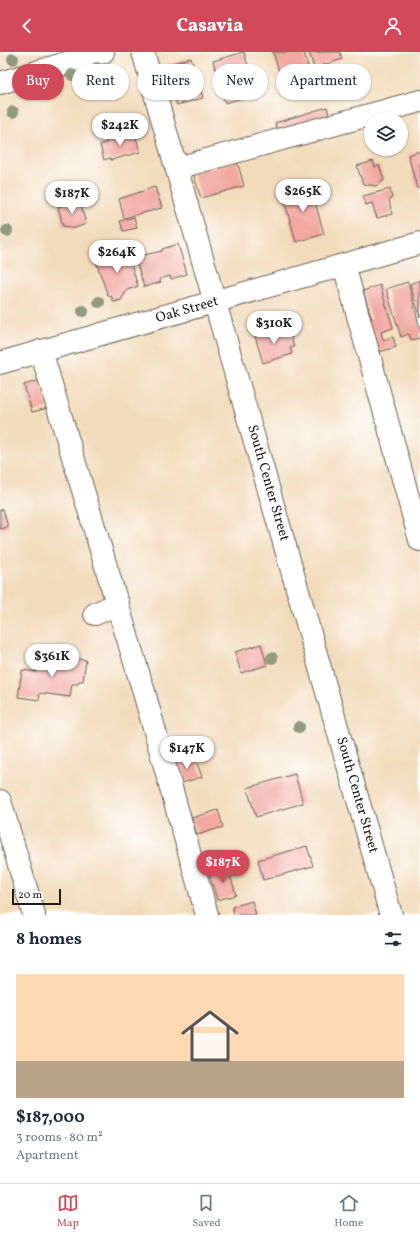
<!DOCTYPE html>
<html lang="en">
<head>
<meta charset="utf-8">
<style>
	body { margin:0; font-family:Vollkorn,serif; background:#f2f2f3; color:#1f2937; height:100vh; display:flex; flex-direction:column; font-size:15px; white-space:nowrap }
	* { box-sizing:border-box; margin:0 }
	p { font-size:13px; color:#747a83 }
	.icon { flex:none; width:22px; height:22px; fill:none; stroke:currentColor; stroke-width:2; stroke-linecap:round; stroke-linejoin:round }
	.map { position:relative; height:863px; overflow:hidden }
	.panel { display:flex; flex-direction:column; background:#fff; flex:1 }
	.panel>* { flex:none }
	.guide { position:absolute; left:12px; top:12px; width:396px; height:36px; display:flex; gap:8px }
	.controls { position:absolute; left:364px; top:60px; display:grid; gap:8px }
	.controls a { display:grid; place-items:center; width:44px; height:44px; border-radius:50%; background:#fff; box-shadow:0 1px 3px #0004; font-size:20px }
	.scale { position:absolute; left:12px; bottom:10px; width:49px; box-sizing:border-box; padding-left:4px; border:2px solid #1c1c1c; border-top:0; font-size:11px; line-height:14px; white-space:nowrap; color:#1c1c1c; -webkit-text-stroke:3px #fff; paint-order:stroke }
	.price { position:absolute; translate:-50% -34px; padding:0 9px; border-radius:14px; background:#fff; color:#222; font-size:13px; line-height:26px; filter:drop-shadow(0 1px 2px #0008) }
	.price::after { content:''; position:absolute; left:50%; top:24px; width:12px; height:9px; margin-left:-6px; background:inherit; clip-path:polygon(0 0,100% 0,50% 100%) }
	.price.current { background:#d1495b; color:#fff }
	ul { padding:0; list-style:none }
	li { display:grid; align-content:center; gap:8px; height:212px; padding:0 16px }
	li+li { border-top:1px solid #e0e1e3 }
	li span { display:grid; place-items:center; height:124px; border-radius:0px; color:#555 }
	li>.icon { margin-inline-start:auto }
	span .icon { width:72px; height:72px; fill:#fffc; stroke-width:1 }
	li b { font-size:17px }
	h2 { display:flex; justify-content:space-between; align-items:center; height:48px; padding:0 16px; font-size:17px }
	.tag { padding:0 14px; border-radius:18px; background:#fff; box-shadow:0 1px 3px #0004; font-size:14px; line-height:36px }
	.tag.current { background:#d1495b; color:#fff }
	header { display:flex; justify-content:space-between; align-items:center; height:52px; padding:0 16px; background:#d1495b; color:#fff; font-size:18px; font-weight:800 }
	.menu { display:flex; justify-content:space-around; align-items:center; height:56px; border-top:1px solid #e0e1e3; background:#fff; font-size:11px; color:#747a83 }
	.menu a { display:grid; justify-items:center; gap:2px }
	.menu .current { color:#d1495b }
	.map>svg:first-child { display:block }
	.building { fill:#f2a7a1 }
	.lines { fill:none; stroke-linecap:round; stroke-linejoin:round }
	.minor-casing { stroke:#675f54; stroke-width:24 }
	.minor { stroke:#fff; stroke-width:22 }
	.tree { fill:#919a7d }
	.labels { text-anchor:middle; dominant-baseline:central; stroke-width:3.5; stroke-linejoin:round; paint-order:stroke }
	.street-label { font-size:14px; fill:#1c1c1c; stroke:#fff }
</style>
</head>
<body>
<header><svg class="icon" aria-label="back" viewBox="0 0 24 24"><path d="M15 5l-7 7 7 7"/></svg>Casavia<svg class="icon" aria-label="person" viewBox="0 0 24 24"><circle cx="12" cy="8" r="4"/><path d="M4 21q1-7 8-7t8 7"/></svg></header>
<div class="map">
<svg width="420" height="863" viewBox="0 0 420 863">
	<rect width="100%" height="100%" fill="#fff"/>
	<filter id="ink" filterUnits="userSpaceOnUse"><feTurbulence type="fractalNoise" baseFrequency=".025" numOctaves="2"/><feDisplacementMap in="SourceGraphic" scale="8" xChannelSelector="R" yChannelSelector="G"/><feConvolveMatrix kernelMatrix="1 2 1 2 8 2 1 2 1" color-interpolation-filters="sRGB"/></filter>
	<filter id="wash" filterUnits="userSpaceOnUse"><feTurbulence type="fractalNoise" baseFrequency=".012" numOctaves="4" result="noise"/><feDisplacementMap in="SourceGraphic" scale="16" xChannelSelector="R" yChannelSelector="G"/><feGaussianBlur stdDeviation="0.9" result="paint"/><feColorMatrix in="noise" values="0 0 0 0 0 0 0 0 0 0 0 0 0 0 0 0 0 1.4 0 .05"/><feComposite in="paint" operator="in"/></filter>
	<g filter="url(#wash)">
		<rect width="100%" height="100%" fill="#f2dbbb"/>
		<g id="blocks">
			<g class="building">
				<polygon points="244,0 256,42 225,51 213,9"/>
				<polygon points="273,0 304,0 309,18 281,26"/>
				<polygon points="309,0 340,0 342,7 314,16"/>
				<polygon points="191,6 203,46 177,53 165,13"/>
				<polygon points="327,55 331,69 279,84 275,71"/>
				<polygon points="135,81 140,100 111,108 110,106 104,108 100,93 106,91 106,89"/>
				<polygon points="420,99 420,135 417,136 408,103"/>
				<polygon points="237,109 244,134 201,146 193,121"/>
				<polygon points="373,109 375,115 379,113 384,128 376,134 363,132 357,114"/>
				<polygon points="310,132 324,182 296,190 282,140"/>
				<polygon points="155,135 162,156 124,166 119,147"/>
				<polygon points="390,137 392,146 389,148 392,162 377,166 372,151 366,153 363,144"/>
				<polygon points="80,149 86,172 72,177 71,175 63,174 58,155"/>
				<polygon points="134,165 137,176 123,179 120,169"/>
				<polygon points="178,192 187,222 171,227 170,224 160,227 161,230 144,235 135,205 162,199 162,197"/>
				<polygon points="126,197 138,234 127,238 121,248 113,250 112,245 108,244 95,207"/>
				<polygon points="420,228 420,265 410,232"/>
				<polygon points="408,230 420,277 420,286 411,288 409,282 401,285 386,237"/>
				<polygon points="380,233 393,276 381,280 383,288 393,285 396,295 376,301 366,269 372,267 363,239"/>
				<polygon points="284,276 286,283 290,282 294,295 290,296 292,302 263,311 255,284"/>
				<polygon points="40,328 48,356 32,360 24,333"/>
				<polygon points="3,457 8,475 0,477 0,458"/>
				<polygon points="261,592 267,613 241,621 235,600"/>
				<polygon points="37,605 68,609 69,606 86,608 83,629 79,629 78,632 72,632 70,645 40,641 39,648 18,645 22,618 36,620"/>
				<polygon points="194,703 202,725 178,732 172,710"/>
				<polygon points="295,722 303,751 256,765 247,736"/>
				<polygon points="218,758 223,775 197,783 192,766"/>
				<polygon points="307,794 313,814 263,828 258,808"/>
				<polygon points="228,815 236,843 217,848 209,821"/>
				<polygon points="252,849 256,863 234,863 232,855"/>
			</g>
		</g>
	</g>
	<g filter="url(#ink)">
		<use href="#blocks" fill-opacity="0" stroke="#675f54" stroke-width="1"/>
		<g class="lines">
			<g class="minor-casing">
				<g id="minor">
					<polyline points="143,0 391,863"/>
					<polyline points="0,31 103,0"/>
					<polyline points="177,116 420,49"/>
					<polyline points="344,213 420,488"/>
					<polyline points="41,299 143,637 207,863"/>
					<polyline points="0,311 420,191"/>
					<polyline points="95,562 118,551"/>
					<polyline points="0,749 34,863"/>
				</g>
			</g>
			<use href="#minor" class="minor"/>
		</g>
		<g class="tree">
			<circle cx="13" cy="7" r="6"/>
			<circle cx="97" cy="16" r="6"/>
			<circle cx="72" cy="23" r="6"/>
			<circle cx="13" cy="60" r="6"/>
			<circle cx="7" cy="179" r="6"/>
			<circle cx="99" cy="250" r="6"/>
			<circle cx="83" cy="259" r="6"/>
			<circle cx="272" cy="606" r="6"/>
			<circle cx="299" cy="675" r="6"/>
		</g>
	</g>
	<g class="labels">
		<g class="street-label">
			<text transform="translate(187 258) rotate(-16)">Oak Street</text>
			<text transform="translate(268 431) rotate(74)">South Center Street</text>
			<text transform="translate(357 743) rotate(74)">South Center Street</text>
		</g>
	</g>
</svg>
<div class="controls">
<a><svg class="icon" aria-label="layers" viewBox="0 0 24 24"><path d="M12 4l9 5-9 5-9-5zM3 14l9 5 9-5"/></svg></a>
</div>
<div class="scale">20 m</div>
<b class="price" style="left:120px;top:95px">$242K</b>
<b class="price" style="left:303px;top:161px">$265K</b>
<b class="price" style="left:72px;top:163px">$187K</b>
<b class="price" style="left:117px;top:222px">$264K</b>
<b class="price" style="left:274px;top:293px">$310K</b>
<b class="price" style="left:52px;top:626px">$361K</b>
<b class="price" style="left:187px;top:718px">$147K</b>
<b class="price current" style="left:223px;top:832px">$187K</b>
<div class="guide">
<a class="tag current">Buy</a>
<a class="tag">Rent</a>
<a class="tag">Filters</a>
<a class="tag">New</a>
<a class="tag">Apartment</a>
</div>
</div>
<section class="panel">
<h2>8 homes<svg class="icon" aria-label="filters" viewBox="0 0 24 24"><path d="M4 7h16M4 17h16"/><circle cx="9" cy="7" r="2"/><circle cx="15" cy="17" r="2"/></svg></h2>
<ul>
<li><span style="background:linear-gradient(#ffd9b3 70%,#b9a48a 0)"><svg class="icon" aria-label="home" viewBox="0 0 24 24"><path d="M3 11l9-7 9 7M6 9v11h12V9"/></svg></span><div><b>$187,000</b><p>3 rooms · 80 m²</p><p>Apartment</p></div></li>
</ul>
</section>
<nav class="menu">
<a class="current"><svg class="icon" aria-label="map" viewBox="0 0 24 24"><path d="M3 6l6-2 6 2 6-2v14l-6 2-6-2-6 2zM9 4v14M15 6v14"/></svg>Map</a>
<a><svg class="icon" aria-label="saved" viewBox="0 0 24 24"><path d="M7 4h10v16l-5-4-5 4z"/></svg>Saved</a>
<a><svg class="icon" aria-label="home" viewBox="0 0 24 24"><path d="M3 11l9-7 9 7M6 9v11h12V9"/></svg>Home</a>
</nav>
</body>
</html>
